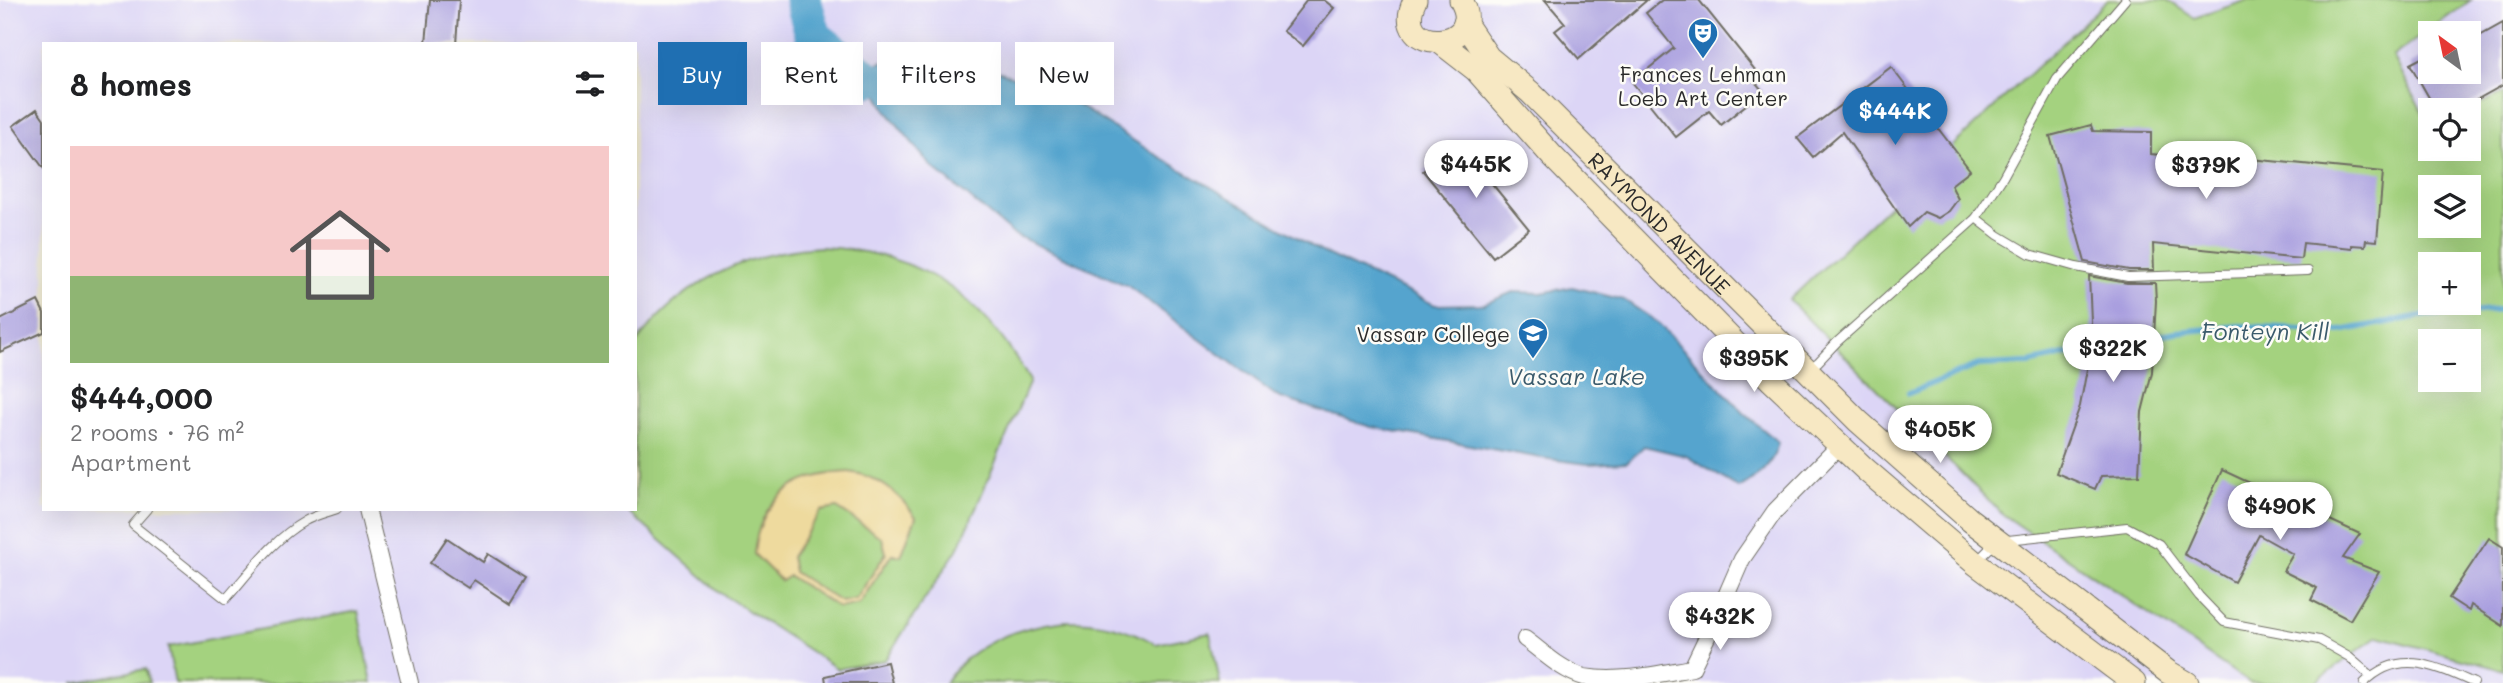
<!DOCTYPE html>
<html lang="en">
<head>
<meta charset="utf-8">
<style>
	body { margin:0; font-family:Mali,sans-serif; background:#f6f6f6; color:#202124; height:100vh; display:flex; flex-direction:column; font-size:26px; white-space:nowrap }
	* { box-sizing:border-box; margin:0 }
	p { font-size:23px; color:#757577 }
	.icon { flex:none; width:38px; height:38px; fill:none; stroke:currentColor; stroke-width:2; stroke-linecap:round; stroke-linejoin:round }
	.map { position:relative; flex:1; overflow:hidden }
	.panel { position:absolute; left:42px; top:42px; width:595px; height:469px; display:flex; flex-direction:column; background:#fff; border-radius:0px; box-shadow:0 7px 28px #0002 }
	.panel>* { flex:none }
	.guide { position:absolute; left:658px; top:42px; width:665px; height:63px; display:flex; gap:14px }
	.needle { width:46px; rotate:327deg }
	.controls { position:absolute; left:2418px; top:21px; display:grid; gap:14px }
	.controls a { display:grid; place-items:center; width:63px; height:63px; border-radius:0px; background:#fff; box-shadow:0 7px 28px #0002; font-size:35px }
	.price { position:absolute; translate:-50% -60px; padding:0 16px; border-radius:24px; background:#fff; color:#222; font-size:23px; line-height:46px; filter:drop-shadow(0 2px 4px #0008) }
	.price::after { content:''; position:absolute; left:50%; top:42px; width:21px; height:16px; margin-left:-10px; background:inherit; clip-path:polygon(0 0,100% 0,50% 100%) }
	.price.current { background:#1f6fb2; color:#fff }
	ul { padding:0; list-style:none }
	li { display:grid; align-content:center; gap:14px; height:371px; padding:0 28px }
	li+li { border-top:2px solid #e0e0e0 }
	li span { display:grid; place-items:center; height:217px; border-radius:0px; color:#555 }
	li>.icon { margin-inline-start:auto }
	span .icon { width:126px; height:126px; fill:#fffc; stroke-width:1 }
	li b { font-size:30px }
	h2 { display:flex; justify-content:space-between; align-items:center; height:84px; padding:0 28px; font-size:30px }
	.chip { padding:0 24px; border-radius:0px; background:#fff; box-shadow:0 7px 28px #0002; font-size:24px; line-height:63px }
	.chip.current { background:#1f6fb2; color:#fff }
	.map>svg:first-child { display:block }
	.built { fill:#dcd5f6; fill-rule:evenodd }
	.green { fill:#a4d27f; stroke:#687e55; stroke-width:2; fill-rule:evenodd }
	.sand { fill:#eeda9e; stroke:#8c8264; stroke-width:2; fill-rule:evenodd }
	.water { fill:#54a4ce; stroke:#40687c; stroke-width:2 }
	.lines { fill:none; stroke-linecap:round; stroke-linejoin:round }
	.stream { stroke:#54a4ce; stroke-width:6 }
	.river { stroke:#54a4ce; stroke-width:37 }
	.building { fill:#a99fdf }
	.lane-casing { stroke:#6e6c62; stroke-width:10 }
	.street-casing { stroke:#6e6c62; stroke-width:18 }
	.secondary-casing { stroke:#6e6c62; stroke-width:25 }
	.lane { stroke:#fff; stroke-width:8 }
	.street { stroke:#fff; stroke-width:16 }
	.secondary { stroke:#f7e8c3; stroke-width:23 }
	.labels { text-anchor:middle; dominant-baseline:central; stroke-width:5; stroke-linejoin:round; paint-order:stroke }
	.poi-label { font-size:21px; fill:#2b2b2b; stroke:#fdfcf7 }
	.street-label { font-size:21px; fill:#2b2b2b; stroke:#fdfcf7 }
	.water-label { font-size:23px; font-style:italic; fill:#3b5b6c; stroke:#fdfcf7 }
</style>
</head>
<body>
<div class="map">
<svg width="2503" height="683" viewBox="0 0 2503 683">
	<rect width="100%" height="100%" fill="#fdfcf7"/>
	<filter id="ink" filterUnits="userSpaceOnUse"><feTurbulence type="fractalNoise" baseFrequency=".0143" numOctaves="2"/><feDisplacementMap in="SourceGraphic" scale="14" xChannelSelector="R" yChannelSelector="G"/><feConvolveMatrix kernelMatrix="1 2 1 2 8 2 1 2 1" color-interpolation-filters="sRGB"/></filter>
	<filter id="wash" filterUnits="userSpaceOnUse"><feTurbulence type="fractalNoise" baseFrequency=".00686" numOctaves="4" result="noise"/><feDisplacementMap in="SourceGraphic" scale="28" xChannelSelector="R" yChannelSelector="G"/><feGaussianBlur stdDeviation="1.57" result="paint"/><feColorMatrix in="noise" values="0 0 0 0 0 0 0 0 0 0 0 0 0 0 0 0 0 1.4 0 .05"/><feComposite in="paint" operator="in"/></filter>
	<g filter="url(#wash)">
		<rect width="100%" height="100%" fill="#ebe5c8"/>
		<path class="built" d="M0,0h2503v683h-2503zM2431,33h38v39h-38zM44,44h591v465h-591zM2431,110h38v39h-38zM2431,187h38v39h-38zM2431,264h38v39h-38zM2431,341h38v39h-38z"/>
		<g class="green">
			<path d="M2108,0h59l27,18 54,-18h223l-78,56 38,72v21h38v-39h-2l36,-17v577l-125,-34 -64,47h-64l-249,-170 -212,-213zM2431,187h38v39h-38zM2431,264h38v39h-38zM2431,341h38v39h-38z"/>
			<path d="M821,247c100,5 161,48 209,134l-70,164 -75,115 -47,9 -116,-75 -97,-85h10v-164c44,-62 112,-94 186,-98z"/>
			<polygon points="358,611 372,683 175,683 168,647"/>
			<path d="M1066,621c33,0 61,6 90,23l54,-11 10,50h-275c26,-40 75,-57 121,-62z"/>
			<polygon points="146,669 149,683 73,683"/>
		</g>
		<path class="sand" d="M849,472c30,4 49,21 67,45l-15,39 -9,-2 -33,50 -20,4 -50,-32 -8,5 -27,-27c5,-55 41,-80 95,-82zM837,508l45,30 4,15 -30,46 -15,3 -47,-30 -3,-15 30,-46z"/>
		<path class="water" d="M892,57h20l89,15 73,31 79,50 169,99 113,53 49,-1 29,-12 28,1 31,-6 52,13 33,22 87,91 34,29c-4,23 -21,35 -39,46l-53,-32 -42,-10 -17,16 -39,2 -47,-6 -170,-31 -93,-30 -150,-111 -115,-52 -82,-68 -43,-53 -20,-34 11,-16z"/>
		<g class="lines">
			<g class="stream">
				<polyline points="2148,337 2176,332 2240,326 2340,331 2421,316 2503,309"/>
				<polyline points="1909,393 1978,365 2029,363 2099,347"/>
			</g>
			<polyline class="river" points="803,0 814,37 868,79"/>
		</g>
		<g id="blocks">
			<g class="building">
				<polygon points="430,0 459,0 456,44 426,43"/>
				<polygon points="1307,0 1324,0 1334,8 1303,46 1283,31"/>
				<polygon points="1545,0 1647,0 1579,59 1555,31 1565,23"/>
				<polygon points="1662,0 1699,0 1756,71 1750,76 1763,91 1721,125 1709,111 1676,137 1632,82 1674,48 1646,13"/>
				<polygon points="2503,23 2503,85 2458,110 2436,110 2410,64 2431,53 2431,72 2469,72 2469,42"/>
				<polygon points="1891,67 1970,170 1951,185 1958,199 1949,211 1938,218 1924,212 1908,227 1842,132 1813,157 1797,138"/>
				<polygon points="37,109 44,119 44,169 13,126"/>
				<polygon points="2091,125 2093,131 2151,132 2151,154 2191,158 2191,153 2383,172 2377,241 2366,240 2365,246 2352,245 2352,248 2303,243 2301,259 2153,244 2154,270 2129,270 2085,262 2050,136"/>
				<polygon points="1458,142 1529,229 1493,257 1423,171"/>
				<polygon points="2089,276 2127,283 2155,283 2156,301 2152,372 2142,412 2139,475 2101,476 2095,489 2056,473 2080,406 2092,343"/>
				<polygon points="38,301 44,313 44,332 0,352 0,320"/>
				<polygon points="2222,470 2360,534 2343,558 2379,572 2350,620 2311,600 2317,588 2283,571 2293,554 2259,535 2234,582 2184,554"/>
				<polygon points="447,538 483,562 488,554 526,578 510,604 474,580 468,588 430,563"/>
				<polygon points="2489,538 2503,547 2503,626 2471,605 2469,611 2449,598"/>
				<polygon points="887,662 892,683 826,683 825,676"/>
			</g>
		</g>
	</g>
	<g filter="url(#ink)">
		<use href="#blocks" fill-opacity="0" stroke="#6e6c62" stroke-width="2"/>
		<g class="lines">
			<g class="lane-casing">
				<g id="lane">
					<polyline points="1976,218 2003,177 2057,79 2125,0"/>
					<polyline points="1808,369 1818,362 1837,342 1976,218 1998,235 2030,254 2076,267 2128,277 2308,271"/>
					<path d="M147,509l-14,16 93,74c24,-27 47,-60 79,-78 10,-6 21,-8 32,-12"/>
					<polyline points="1977,561 1989,549 2008,540 2127,527 2159,544 2199,596 2224,622 2319,640 2349,657 2371,676"/>
					<path d="M2364,683c35,-35 71,-17 110,0"/>
				</g>
			</g>
			<g class="street-casing">
				<g id="street">
					<polyline points="367,509 410,683"/>
					<path d="M1525,639c18,13 37,32 59,38 35,6 74,-3 108,-9l27,-56 23,-53 33,-48 65,-66"/>
				</g>
			</g>
			<g class="secondary-casing">
				<g id="secondary">
					<path d="M1415,0c-27,57 75,51 46,0"/>
					<path id="s1" d="M1465,23l23,34 42,35 328,329 112,99 198,152 19,11"/>
					<polyline points="1440,42 1476,70 1552,156 1772,381 1866,470 1975,563 2134,683"/>
				</g>
			</g>
			<use href="#lane" class="lane"/>
			<use href="#street" class="street"/>
			<use href="#secondary" class="secondary"/>
		</g>
	</g>
	<defs>
		<g id="theatre-pin" transform="scale(1.575)"><path d="M0 17L-7.5 6A9.5 9.5 0 1 1 7.5 6Z" fill="#1f6fb2" stroke="#fdfcf7"/><path d="M-5-5.5Q0-4 5-5.5V0Q5 5 0 6Q-5 5-5 0ZM-3.3-2.5H-1v1.5H-3.3ZM1-2.5H3.3v1.5H1ZM-2.8 1Q0 5.5 2.8 1Z" fill="#fff"/></g>
		<g id="university-pin" transform="scale(1.575)"><path d="M0 17L-7.5 6A9.5 9.5 0 1 1 7.5 6Z" fill="#1f6fb2" stroke="#fdfcf7"/><path d="M0-5L7-2L0 1L-7-2ZM-4 1L0 2.5L4 1V4Q0 6-4 4Z" fill="#fff"/></g>
	</defs>
	<g fill-rule="evenodd">
		<use href="#theatre-pin" x="1703" y="33"/>
		<use href="#university-pin" x="1533" y="333"/>
	</g>
	<g class="labels">
		<g class="poi-label">
			<text x="1703" y="73">Frances Lehman<tspan x="1703" dy="24">Loeb Art Center</tspan></text>
			<text x="1510" y="333" text-anchor="end">Vassar College</text>
		</g>
		<g class="street-label">
			<text stroke="none"><textPath href="#s1" startOffset="280">RAYMOND AVENUE</textPath></text>
		</g>
		<g class="water-label">
			<text x="2265" y="331">Fonteyn Kill</text>
			<text x="1576" y="376">Vassar Lake</text>
		</g>
	</g>
</svg>
<div class="controls">
<a><svg class="needle" viewBox="-14 -14 28 28"><path d="M0-13l5 13h-10z" fill="#e53935"/><path d="M0 13l5-13h-10z" fill="#757577"/></svg></a>
<a><svg class="icon" aria-label="locate" viewBox="0 0 24 24"><circle cx="12" cy="12" r="6"/><path d="M12 2v4M12 18v4M2 12h4M18 12h4"/></svg></a>
<a><svg class="icon" aria-label="layers" viewBox="0 0 24 24"><path d="M12 4l9 5-9 5-9-5zM3 14l9 5 9-5"/></svg></a>
<a>+</a>
<a>−</a>
</div>
<b class="price current" style="left:1895px;top:147px">$444K</b>
<b class="price" style="left:1476px;top:200px">$445K</b>
<b class="price" style="left:2206px;top:201px">$379K</b>
<b class="price" style="left:2113px;top:384px">$322K</b>
<b class="price" style="left:1754px;top:394px">$395K</b>
<b class="price" style="left:1940px;top:465px">$405K</b>
<b class="price" style="left:2280px;top:542px">$490K</b>
<b class="price" style="left:1720px;top:652px">$432K</b>
<div class="guide">
<a class="chip current">Buy</a>
<a class="chip">Rent</a>
<a class="chip">Filters</a>
<a class="chip">New</a>
</div>
<section class="panel">
<h2>8 homes<svg class="icon" aria-label="filters" viewBox="0 0 24 24"><path d="M4 7h16M4 17h16"/><circle cx="9" cy="7" r="2"/><circle cx="15" cy="17" r="2"/></svg></h2>
<ul>
<li><span style="background:linear-gradient(#f6c9c9 60%,#8fb573 0)"><svg class="icon" aria-label="home" viewBox="0 0 24 24"><path d="M3 11l9-7 9 7M6 9v11h12V9"/></svg></span><div><b>$444,000</b><p>2 rooms · 76 m²</p><p>Apartment</p></div></li>
</ul>
</section>
</div>
</body>
</html>
